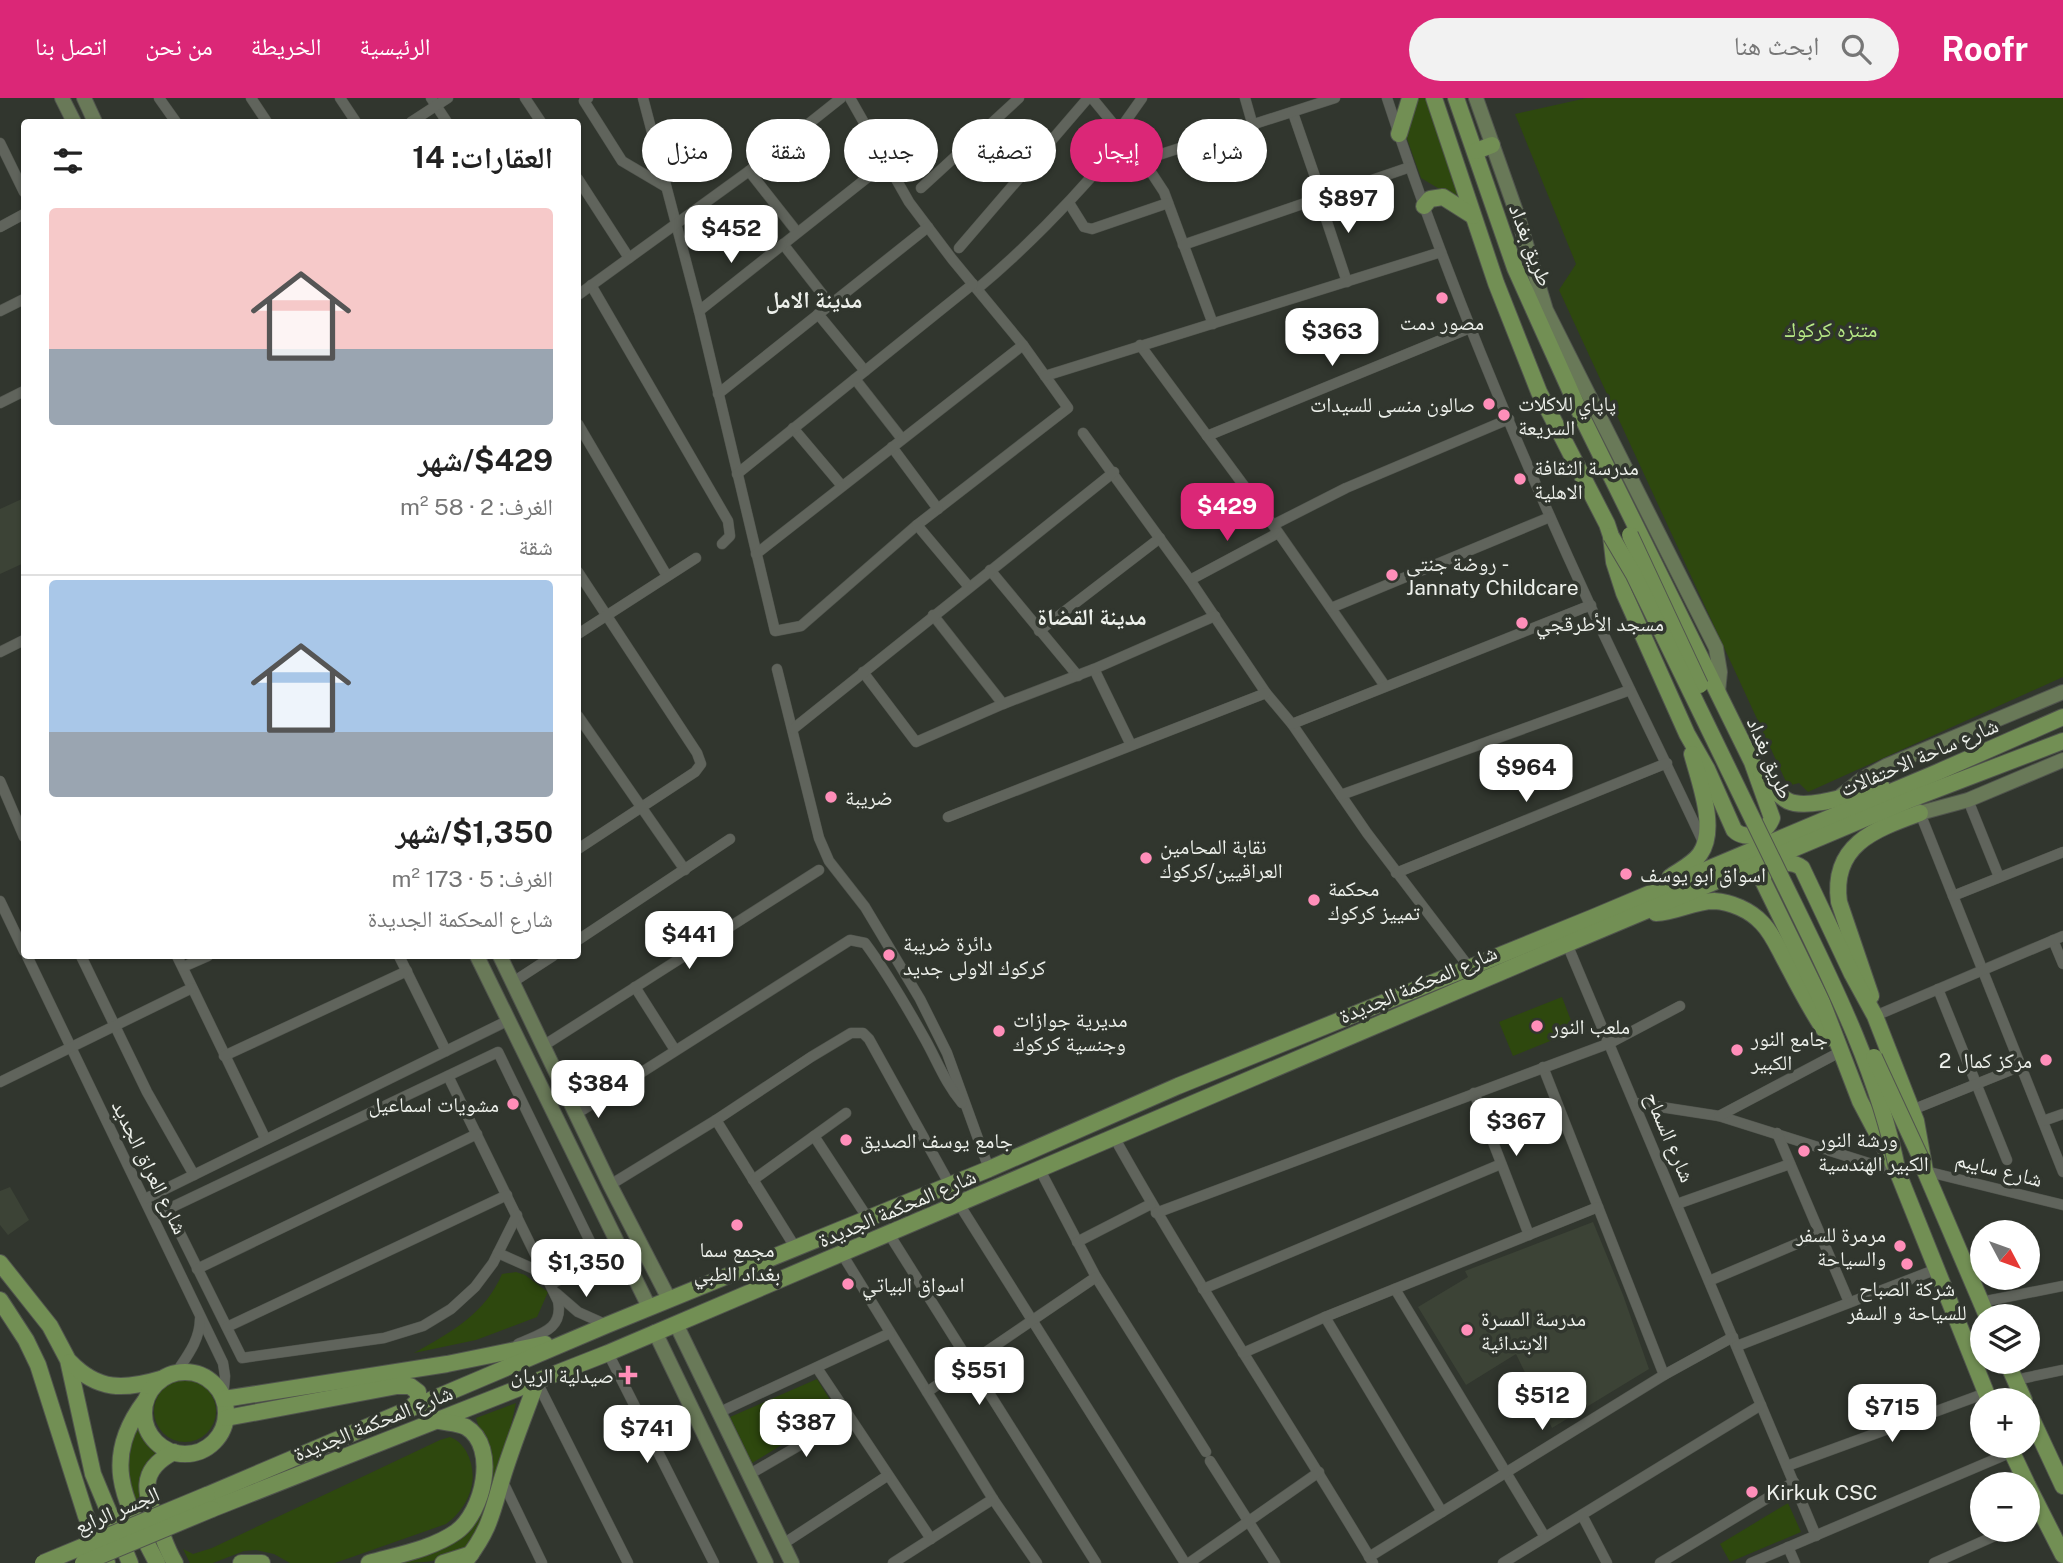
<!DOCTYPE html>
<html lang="ar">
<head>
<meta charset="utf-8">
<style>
	body { margin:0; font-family:"Public Sans","Noto Naskh Arabic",sans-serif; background:#f2f2f2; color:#222; direction:rtl; height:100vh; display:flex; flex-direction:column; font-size:26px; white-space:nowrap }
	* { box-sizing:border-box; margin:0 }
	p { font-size:23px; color:#767676 }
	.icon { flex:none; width:38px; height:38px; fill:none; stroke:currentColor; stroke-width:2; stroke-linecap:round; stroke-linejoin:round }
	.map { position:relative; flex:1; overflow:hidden; direction:ltr }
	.drawer { position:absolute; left:21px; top:21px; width:560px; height:840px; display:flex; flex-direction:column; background:#fff; border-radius:7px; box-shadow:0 2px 5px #0004; direction:rtl }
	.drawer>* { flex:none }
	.banner { position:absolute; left:602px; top:21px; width:665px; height:63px; direction:rtl; display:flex; gap:14px }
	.needle { width:46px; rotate:131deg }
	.controls { position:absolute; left:1970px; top:1122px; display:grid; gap:14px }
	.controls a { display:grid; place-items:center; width:70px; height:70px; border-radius:50%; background:#fff; box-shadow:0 2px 5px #0004; font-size:35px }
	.price { position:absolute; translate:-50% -60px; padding:0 16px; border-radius:14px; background:#fff; color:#222; font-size:23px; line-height:46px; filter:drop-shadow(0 2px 4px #0008) }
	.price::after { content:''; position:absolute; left:50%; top:42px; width:21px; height:16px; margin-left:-10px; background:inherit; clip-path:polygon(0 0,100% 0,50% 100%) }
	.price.active { background:#db2777; color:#fff }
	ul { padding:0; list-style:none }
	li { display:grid; align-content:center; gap:14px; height:371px; padding:0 28px }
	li+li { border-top:2px solid #e0e0e0 }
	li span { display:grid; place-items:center; height:217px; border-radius:7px; color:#555 }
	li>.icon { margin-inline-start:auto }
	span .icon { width:126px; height:126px; fill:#fffc; stroke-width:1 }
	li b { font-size:30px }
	h2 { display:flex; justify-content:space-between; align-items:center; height:84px; padding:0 28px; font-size:30px }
	.chip { padding:0 24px; border-radius:32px; background:#fff; box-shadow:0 2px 5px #0004; font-size:24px; line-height:63px }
	.chip.active { background:#db2777; color:#fff }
	header { display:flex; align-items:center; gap:42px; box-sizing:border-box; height:98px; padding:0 35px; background:#db2777; color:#fff }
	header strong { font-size:33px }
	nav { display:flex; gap:38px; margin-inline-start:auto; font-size:24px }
	.search { width:490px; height:63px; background:#f2f2f2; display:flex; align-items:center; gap:18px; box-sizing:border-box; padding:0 24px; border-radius:38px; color:#767676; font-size:26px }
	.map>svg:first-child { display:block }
	.built { fill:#3c4336 }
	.green { fill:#2e480e }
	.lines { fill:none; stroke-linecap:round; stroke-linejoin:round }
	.street-casing { stroke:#50544d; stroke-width:11 }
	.secondary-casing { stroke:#50544d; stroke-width:16 }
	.primary-casing { stroke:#50544d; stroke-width:18 }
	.street { stroke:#60645c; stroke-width:10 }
	.secondary { stroke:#697958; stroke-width:14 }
	.primary { stroke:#728f54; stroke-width:16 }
	.primary-bridge-casing { stroke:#50544d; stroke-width:18; stroke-linecap:butt }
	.primary-bridge { stroke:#728f54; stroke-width:16 }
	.poi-dot { fill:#ff8eb9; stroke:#31362e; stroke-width:2.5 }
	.labels { text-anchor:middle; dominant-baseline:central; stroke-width:7; stroke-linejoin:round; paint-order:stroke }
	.street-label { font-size:21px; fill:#edf0eb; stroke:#31362e }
	.poi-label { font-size:21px; fill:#edf0eb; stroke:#31362e; text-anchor:start }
	.park-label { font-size:21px; fill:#b8eb87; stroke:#31362e }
	.neighbourhood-label { font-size:23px; font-weight:bold; fill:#edf0eb; stroke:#31362e }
</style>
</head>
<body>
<header>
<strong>Roofr</strong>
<div class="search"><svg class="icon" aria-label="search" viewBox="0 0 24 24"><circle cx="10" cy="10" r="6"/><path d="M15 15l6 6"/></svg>ابحث هنا</div>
<nav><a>الرئيسية</a><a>الخريطة</a><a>من نحن</a><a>اتصل بنا</a></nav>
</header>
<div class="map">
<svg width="2063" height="1465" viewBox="0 0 2063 1465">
	<rect width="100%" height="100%" fill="#31362e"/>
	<g class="built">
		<polygon points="24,400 24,465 0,476 0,411"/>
		<polygon points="10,1089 29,1122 8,1137 0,1127 0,1093"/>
		<polygon points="1593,1124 1623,1197 1649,1271 1552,1330 1516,1256 1466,1287 1418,1209 1468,1179 1465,1173"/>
	</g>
	<g class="green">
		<polygon points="1418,0 1427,0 1463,105 1421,80 1405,35"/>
		<polygon points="1587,0 2063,0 2063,579 1808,694 1799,685 1788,688 1559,192 1576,166 1515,16"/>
		<polygon points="1562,899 1575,933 1513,958 1499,924"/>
		<path d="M516,1174l9,3 23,17 -11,25 -61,23 -62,13c36,-20 71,-39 88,-79z"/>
		<polygon points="817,1281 837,1313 752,1365 730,1319"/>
		<circle cx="185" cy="1313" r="31"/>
		<path d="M516,1305c-8,34 -24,129 -54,147 -21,13 -46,13 -69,13 39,-13 75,-14 92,-56 5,-11 8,-25 7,-37 -2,-18 -11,-35 -16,-52z"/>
		<path d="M139,1323l17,32c-21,18 -18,31 -13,56l-3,2c-19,-41 -15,-50 -1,-90z"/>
		<path d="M450,1339c8,3 11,7 16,14 15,27 3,56 -20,73l-111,39h-45l-16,-9 -18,-4 -12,1 -31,12h-23l-7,-14 10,5 19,-6 228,-108z"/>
		<polygon points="1788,1405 1801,1434 1730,1464 1720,1446"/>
	</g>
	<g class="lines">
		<g class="street-casing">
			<g id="street">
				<polyline points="159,0 176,24"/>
				<polyline points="251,0 267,24"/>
				<polyline points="340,0 356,24"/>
				<polyline points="431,0 447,24"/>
				<polyline points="525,0 541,24"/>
				<polyline points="588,0 584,3 622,63 666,89"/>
				<polyline points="643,0 699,213 775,533 801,528 917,427 1068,310 1023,247 952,161 909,104 850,0"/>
				<polyline points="1092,0 1143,62 1164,94 1213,226"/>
				<polyline points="1245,0 1253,28"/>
				<path d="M1387,0c56,173 127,342 203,507 37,80 77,159 114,239"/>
				<polyline points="1293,15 1322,99"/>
				<polyline points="411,24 448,0"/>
				<polyline points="1118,34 1142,0"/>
				<polyline points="0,45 24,94"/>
				<polyline points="1143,62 1335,0"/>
				<polyline points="749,73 797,134"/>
				<polyline points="578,81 629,160"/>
				<polyline points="921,90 1019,0"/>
				<polyline points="1319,100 1347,184"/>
				<polyline points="1069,105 1084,129 1092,131 1168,105"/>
				<polyline points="0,129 24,116"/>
				<polyline points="783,146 830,206"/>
				<polyline points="1183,147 1410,69"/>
				<polyline points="959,150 1088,0"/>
				<polyline points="591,187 728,423 730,438 722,446"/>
				<path d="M977,191c54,-45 102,-96 147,-150"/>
				<polyline points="578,197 749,73 841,0"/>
				<polyline points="0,213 24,201"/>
				<polyline points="699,213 887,64"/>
				<polyline points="818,216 865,273"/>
				<polyline points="1140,247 1273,427 1385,588"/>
				<polyline points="1045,278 1441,154"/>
				<polyline points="855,281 902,341"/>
				<polyline points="718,296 928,129"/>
				<polyline points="0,305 24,293"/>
				<polyline points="578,326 667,478"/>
				<polyline points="793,330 842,388"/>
				<polyline points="1083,335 1190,482 1266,595 1292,626 1367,735 1469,869"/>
				<polyline points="1207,338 1470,230"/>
				<polyline points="892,349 938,411"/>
				<polyline points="737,376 973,186"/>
				<polyline points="917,427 969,489"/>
				<polyline points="1273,427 1346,390 1509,321"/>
				<polyline points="756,456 1023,247"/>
				<polyline points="990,472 1078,578"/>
				<polyline points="578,474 697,655 701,666 695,674 578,751"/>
				<polyline points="1190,482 1278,435"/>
				<polyline points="1331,510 1550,419"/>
				<polyline points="933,517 1003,606"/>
				<polyline points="1039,533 1160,440"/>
				<polyline points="578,536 696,460"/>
				<polyline points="0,554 24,542"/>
				<polyline points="777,571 819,740 829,763 865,809 920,901 947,955 989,1071"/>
				<polyline points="1094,571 1131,647"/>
				<polyline points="863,574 916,644 1003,606 1094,571 1215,518"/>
				<polyline points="578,618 685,772"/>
				<polyline points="1292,626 1591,507"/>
				<polyline points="793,631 1114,374"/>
				<polyline points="0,683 24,739"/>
				<polyline points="1341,697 1630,592"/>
				<polyline points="1968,702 1999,779"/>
				<polyline points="1918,710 2063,1074"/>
				<polyline points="948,719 1266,595"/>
				<polyline points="1396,775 1667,665"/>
				<polyline points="1953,798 2063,754"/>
				<polyline points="0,803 24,853"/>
				<polyline points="578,842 730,741"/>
				<polyline points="2053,842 2063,866"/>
				<polyline points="1567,846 1816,1438"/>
				<polyline points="27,858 223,1265 225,1278 223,1300"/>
				<polyline points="81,858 147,994 194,1077"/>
				<polyline points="177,858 265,1040"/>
				<polyline points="399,858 446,953"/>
				<polyline points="183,869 208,858"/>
				<polyline points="513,884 553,858"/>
				<polyline points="635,889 675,952"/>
				<polyline points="1938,891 2007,1062"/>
				<polyline points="1875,918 2063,838"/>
				<polyline points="543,948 819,772"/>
				<polyline points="224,958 407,873"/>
				<polyline points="1543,969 1664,1277"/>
				<path d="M448,978l110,225c6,29 -19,33 -40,43"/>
				<polyline points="0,984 192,890"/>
				<polyline points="1474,995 1529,1137"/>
				<polyline points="1635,1005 1719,1018 1897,1074"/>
				<polyline points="1912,1012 2021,968"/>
				<path d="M576,1016l274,-174 15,3c23,31 42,64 61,98 12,22 20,43 36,62"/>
				<polyline points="1719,1018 1840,954"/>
				<polyline points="716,1022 795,1149"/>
				<polyline points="2043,1023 2063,1016"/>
				<polyline points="1777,1035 1849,1204"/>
				<polyline points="814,1038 867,1119"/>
				<path d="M1114,1039c81,145 174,283 259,426"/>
				<polyline points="1040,1072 1096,1179 1206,1354"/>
				<polyline points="1925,1073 2063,1107"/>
				<polyline points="753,1082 846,1015"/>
				<polyline points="610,1087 716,1022 811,959 851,935 863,935 869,941 950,1087"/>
				<polyline points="145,1101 509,922"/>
				<polyline points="959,1106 1185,1465"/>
				<polyline points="1677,1106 1790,1066"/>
				<polyline points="1156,1115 1610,945 1680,908"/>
				<polyline points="517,1117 493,1165 475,1189 451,1211 423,1228 384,1240 242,1260 168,1111 498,954 599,1162 551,1186"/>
				<polyline points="889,1136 1096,1465"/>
				<polyline points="1077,1144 1151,1106"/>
				<polyline points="498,1155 545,1176"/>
				<polyline points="842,1156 993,1401 1037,1465"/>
				<polyline points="197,1171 477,1036"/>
				<polyline points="1709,1183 1820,1136"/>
				<polyline points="1203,1191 1501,1066"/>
				<polyline points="1395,1191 1545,1439"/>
				<polyline points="556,1195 578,1214 607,1227"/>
				<polyline points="1981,1204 2063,1188"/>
				<polyline points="1325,1219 1442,1414"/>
				<polyline points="227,1229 507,1097"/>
				<polyline points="1737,1248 1937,1171"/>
				<polyline points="608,1255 714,1465"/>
				<polyline points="1243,1255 1325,1219 1598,1109"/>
				<polyline points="817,1270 931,1441"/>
				<path d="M176,1275c11,-17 24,-33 24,-54"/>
				<polyline points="2015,1282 2063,1272"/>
				<polyline points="537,1284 628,1465"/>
				<polyline points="927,1294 1096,1179"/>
				<polyline points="720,1314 890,1235"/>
				<polyline points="1210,1363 1275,1465"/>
				<polyline points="1787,1368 1986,1295"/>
				<polyline points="750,1376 848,1319"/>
				<polyline points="502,1382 542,1465"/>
				<polyline points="1582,1417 1607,1465"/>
				<polyline points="2028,1422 2041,1416"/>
				<polyline points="783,1446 887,1378"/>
				<polyline points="1788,1449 1795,1465"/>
				<polyline points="1369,1459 1664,1277 1733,1239"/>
				<polyline points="893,1465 993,1401"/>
				<polyline points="1189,1465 1319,1374"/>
				<polyline points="1503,1465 1761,1307"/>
				<polyline points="1660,1465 1794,1384"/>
				<polyline points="1751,1465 2012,1354"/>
				<polyline points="1934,1465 2008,1432"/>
			</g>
		</g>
		<g class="secondary-casing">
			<g id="secondary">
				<polyline points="62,0 74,24"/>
				<polyline points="84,0 95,24"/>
				<polyline points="1476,0 1518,119 1546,212 1716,550 1720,574 1718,594"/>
				<polyline points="1838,700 1862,681 1886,668 2063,594"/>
				<polyline points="1920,715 1968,702 2063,662"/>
				<polyline points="477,858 649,1209"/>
				<polyline points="500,858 610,1087 669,1201"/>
				<polyline points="676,1226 792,1465"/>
				<polyline points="655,1234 766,1465"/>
			</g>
		</g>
		<g class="primary-casing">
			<g id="primary">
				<path d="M1434,0l62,185 43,109 68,132 4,12 3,26 10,31 63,141 20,35 27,61c12,12 33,3 38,-12l-20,-56 -169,-343 -68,-151 -59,-170"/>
				<polyline points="1399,36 1410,0"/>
				<polyline points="1476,53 1492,47"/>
				<polyline points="1424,108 1430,101 1443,99 1473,118"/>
				<path d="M1761,675c8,10 16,22 27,28 21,10 71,-9 94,-14"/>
				<path d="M1670,779c10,-7 23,-13 30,-23 18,-25 -1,-73 -8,-100"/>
				<path d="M1656,815c20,-1 38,-12 58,-12 17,1 36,9 48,22 11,11 17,27 25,41 13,25 26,51 43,74"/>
				<path d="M1871,898l-32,-94c-8,-58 37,-73 81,-89"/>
				<polyline points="0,1165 50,1228 68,1262 93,1376 130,1465"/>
				<polyline points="0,1202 26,1242 38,1267 86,1418 107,1465"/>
				<path d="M1987,1218l-62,-145 -9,-50 -41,-105 -23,-42 -50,-106c-11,-9 -29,-5 -39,5v8l59,121 38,99 38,72 91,227"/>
				<path d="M70,1264c28,29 54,28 91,17"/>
				<polyline points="2007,1264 2024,1302"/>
				<circle cx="185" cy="1315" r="41"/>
				<polyline points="224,1301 447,1266 545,1246"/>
				<path d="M145,1303c-46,61 -19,102 12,162"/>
				<polyline points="2028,1313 2063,1388"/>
				<polyline points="226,1320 397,1288 410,1288 418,1294 418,1303 410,1310"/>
				<polyline points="2009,1348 2027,1386"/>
				<path d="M174,1354c-38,19 -28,43 -15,75 5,12 9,25 16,36"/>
				<polyline points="2028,1388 2063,1457"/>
				<polyline points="207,1397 607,1227 989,1071 1178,988 1594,819 1938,674 2063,619"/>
				<polyline points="212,1411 608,1255 1567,846 1914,700 2063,643"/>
				<polyline points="241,1465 262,1465"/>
				<path d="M369,1465c28,-8 63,-14 87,-31 27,-19 43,-85 10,-105 -8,-4 -18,-4 -27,-6"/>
				<polyline points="443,1465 471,1456"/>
				<path d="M464,1465c25,-32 27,-46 38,-84 10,-33 23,-65 35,-98"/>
			</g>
		</g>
		<use href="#street" class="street"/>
		<use href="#secondary" class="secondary"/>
		<use href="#primary" class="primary"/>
		<g class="primary-bridge-casing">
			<g id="primary-bridge">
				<polyline points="1630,437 1700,587"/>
				<path d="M1611,438l23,39c48,97 94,195 142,292 48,99 101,198 122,306"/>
				<polyline points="1874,959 1923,1065"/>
				<polyline points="43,1465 207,1397"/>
				<polyline points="83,1465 212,1411"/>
			</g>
		</g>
		<use href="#primary-bridge" class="primary-bridge"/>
	</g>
	<g class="poi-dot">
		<circle cx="1442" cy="200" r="7"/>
		<circle cx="1489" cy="306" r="7"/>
		<circle cx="1504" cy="317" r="7"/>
		<circle cx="1520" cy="381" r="7"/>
		<circle cx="1392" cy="477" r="7"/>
		<circle cx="1522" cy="525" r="7"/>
		<circle cx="831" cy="699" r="7"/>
		<circle cx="1146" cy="760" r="7"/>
		<circle cx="1626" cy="776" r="7"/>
		<circle cx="1314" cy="802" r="7"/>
		<circle cx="889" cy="857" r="7"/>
		<circle cx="1537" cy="928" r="7"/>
		<circle cx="999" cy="933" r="7"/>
		<circle cx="1737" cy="952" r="7"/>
		<circle cx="2046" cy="962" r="7"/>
		<circle cx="513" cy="1006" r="7"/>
		<circle cx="846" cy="1042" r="7"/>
		<circle cx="1804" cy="1053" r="7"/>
		<circle cx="737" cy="1127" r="7"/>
		<circle cx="1900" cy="1148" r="7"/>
		<circle cx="1907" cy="1166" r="7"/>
		<circle cx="848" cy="1186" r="7"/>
		<circle cx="1467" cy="1232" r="7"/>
		<path d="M624.5 1266.5h7v7h7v7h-7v7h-7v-7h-7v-7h7z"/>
		<circle cx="1752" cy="1394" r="7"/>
	</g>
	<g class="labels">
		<g class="street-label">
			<text transform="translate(1531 147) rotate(69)">طريق بغداد</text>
			<text transform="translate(1919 659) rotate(-23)">شارع ساحة الاحتفالات</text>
			<text transform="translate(1770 660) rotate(67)">طريق بغداد</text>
			<text transform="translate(1418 886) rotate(-23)">شارع المحكمة الجديدة</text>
			<text transform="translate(1670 1039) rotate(67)">شارع السماح</text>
			<text transform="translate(150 1069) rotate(64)">شارع العراق الجديد</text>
			<text transform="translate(1999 1071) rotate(14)">شارع سايبم</text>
			<text transform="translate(897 1110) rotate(-23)">شارع المحكمة الجديدة</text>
			<text transform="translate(373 1325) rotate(-22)">شارع المحكمة الجديدة</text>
			<text transform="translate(117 1412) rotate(-23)">الجسر الرابع</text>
		</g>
		<g class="poi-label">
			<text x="1442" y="224" text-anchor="middle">مصور دمت</text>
			<text x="1518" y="305">پاپاي للاكلات<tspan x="1518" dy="24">السريعة</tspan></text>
			<text x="1475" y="306" text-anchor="end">صالون منسى للسيدات</text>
			<text x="1534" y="369">مدرسة الثقافة<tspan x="1534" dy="24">الاهلية</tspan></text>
			<text x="1406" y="465">روضة جنتي -<tspan x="1406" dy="24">Jannaty Childcare</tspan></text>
			<text x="1536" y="525">مسجد الأطرقجي</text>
			<text x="845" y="699">ضريبة</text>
			<text x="1160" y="748">نقابة المحامين<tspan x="1160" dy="24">العراقيين/كركوك</tspan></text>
			<text x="1640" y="776">اسواق ابو يوسف</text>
			<text x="1328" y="790">محكمة<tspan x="1328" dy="24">تمييز كركوك</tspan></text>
			<text x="903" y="845">دائرة ضريبة<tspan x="903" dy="24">كركوك الاولی جدید</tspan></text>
			<text x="1013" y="921">مديرية جوازات<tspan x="1013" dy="24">وجنسية كركوك</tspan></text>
			<text x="1551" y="928">ملعب النور</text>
			<text x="1751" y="940">جامع النور<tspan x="1751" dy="24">الكبير</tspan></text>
			<text x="2032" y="962" text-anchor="end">مركز كمال 2</text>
			<text x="499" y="1006" text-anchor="end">مشويات اسماعيل</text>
			<text x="1818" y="1041">ورشة النور<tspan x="1818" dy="24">الكبير الهندسية</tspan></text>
			<text x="860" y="1042">جامع يوسف الصديق</text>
			<text x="1886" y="1136" text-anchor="end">مرمرة للسفر<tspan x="1886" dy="24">والسياحة</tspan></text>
			<text x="737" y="1151" text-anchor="middle">مجمع سما<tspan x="737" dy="24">بغداد الطبي</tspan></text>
			<text x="862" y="1186">اسواق البياتي</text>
			<text x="1907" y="1190" text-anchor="middle">شركة الصباح<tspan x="1907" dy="24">للسياحة و السفر</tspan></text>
			<text x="1481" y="1220">مدرسة المسرة<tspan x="1481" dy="24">الابتدائية</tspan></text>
			<text x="614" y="1277" text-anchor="end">صيدلية الريان</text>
			<text x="1766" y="1394">Kirkuk CSC</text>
		</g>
		<g class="park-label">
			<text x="1831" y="231">متنزه كركوك</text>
		</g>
		<g class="neighbourhood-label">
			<text x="814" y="201">مدينة الامل</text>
			<text x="1092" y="518">مدينة القضاة</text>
		</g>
	</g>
</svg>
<div class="controls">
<a><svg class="needle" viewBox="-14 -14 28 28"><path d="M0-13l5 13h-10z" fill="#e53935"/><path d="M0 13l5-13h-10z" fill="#767676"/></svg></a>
<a><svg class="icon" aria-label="layers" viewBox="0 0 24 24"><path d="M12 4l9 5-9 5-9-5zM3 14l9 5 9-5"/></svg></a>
<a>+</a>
<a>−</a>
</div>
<b class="price" style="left:1348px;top:137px">$897</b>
<b class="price" style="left:731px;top:167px">$452</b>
<b class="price" style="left:1332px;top:270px">$363</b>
<b class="price active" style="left:1227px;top:445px">$429</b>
<b class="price" style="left:1526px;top:706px">$964</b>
<b class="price" style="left:689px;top:873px">$441</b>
<b class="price" style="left:598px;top:1022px">$384</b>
<b class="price" style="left:1516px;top:1060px">$367</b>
<b class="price" style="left:586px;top:1201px">$1,350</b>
<b class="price" style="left:979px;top:1309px">$551</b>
<b class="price" style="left:1542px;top:1334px">$512</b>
<b class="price" style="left:1892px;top:1346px">$715</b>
<b class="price" style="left:806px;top:1361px">$387</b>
<b class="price" style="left:647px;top:1367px">$741</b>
<div class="banner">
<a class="chip">شراء</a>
<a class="chip active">إيجار</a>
<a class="chip">تصفية</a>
<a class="chip">جديد</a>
<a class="chip">شقة</a>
<a class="chip">منزل</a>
</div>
<section class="drawer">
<h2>العقارات: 14<svg class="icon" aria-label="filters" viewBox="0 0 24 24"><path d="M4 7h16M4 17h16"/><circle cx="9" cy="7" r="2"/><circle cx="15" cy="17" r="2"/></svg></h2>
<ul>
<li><span style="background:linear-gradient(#f6c9c9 65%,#9aa5b1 0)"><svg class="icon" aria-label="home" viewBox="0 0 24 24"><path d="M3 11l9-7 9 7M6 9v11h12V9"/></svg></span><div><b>$429/شهر</b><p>الغرف: 2 · 58 m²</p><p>شقة</p></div></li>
<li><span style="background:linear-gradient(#a9c7e8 70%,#9aa5b1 0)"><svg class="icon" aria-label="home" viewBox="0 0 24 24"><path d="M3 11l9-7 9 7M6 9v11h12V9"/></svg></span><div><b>$1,350/شهر</b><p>الغرف: 5 · 173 m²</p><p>شارع المحكمة الجديدة</p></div></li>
</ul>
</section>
</div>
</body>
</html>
